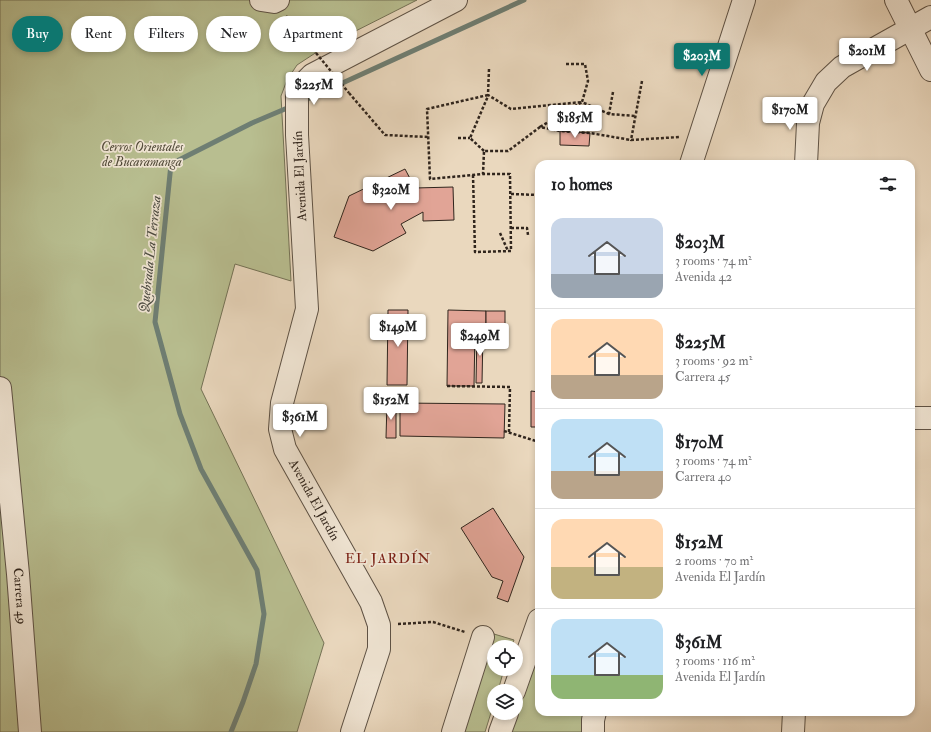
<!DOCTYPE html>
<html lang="en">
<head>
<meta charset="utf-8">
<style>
	body { margin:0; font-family:"IM FELL Double Pica",serif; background:#f6f6f6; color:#202124; height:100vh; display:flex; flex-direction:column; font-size:15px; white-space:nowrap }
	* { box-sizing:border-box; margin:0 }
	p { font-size:13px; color:#757577 }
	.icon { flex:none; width:22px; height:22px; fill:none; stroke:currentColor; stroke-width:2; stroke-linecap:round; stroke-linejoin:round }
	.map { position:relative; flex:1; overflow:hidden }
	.details { position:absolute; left:535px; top:160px; width:380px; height:556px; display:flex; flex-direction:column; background:#fff; border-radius:12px; box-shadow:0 2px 6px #0003 }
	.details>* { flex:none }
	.hud { position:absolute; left:12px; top:16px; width:380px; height:36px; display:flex; gap:8px }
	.fabs { position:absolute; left:487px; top:640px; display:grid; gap:8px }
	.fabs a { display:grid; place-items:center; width:36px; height:36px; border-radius:50%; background:#fff; box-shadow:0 2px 6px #0003; font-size:20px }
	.price { position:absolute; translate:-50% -34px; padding:0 9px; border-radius:4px; background:#fff; color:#222; font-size:13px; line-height:26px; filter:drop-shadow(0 1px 2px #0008) }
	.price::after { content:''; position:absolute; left:50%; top:24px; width:12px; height:9px; margin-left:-6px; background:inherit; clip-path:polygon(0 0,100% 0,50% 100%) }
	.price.on { background:#0f766e; color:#fff }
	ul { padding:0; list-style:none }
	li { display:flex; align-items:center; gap:12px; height:100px; padding:0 16px }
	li+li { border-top:1px solid #e0e0e0 }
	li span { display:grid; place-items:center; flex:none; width:112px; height:80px; border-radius:12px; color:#555 }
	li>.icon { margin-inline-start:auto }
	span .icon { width:48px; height:48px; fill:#fffc; stroke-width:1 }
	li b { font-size:17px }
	h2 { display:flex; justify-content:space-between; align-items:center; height:48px; padding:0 16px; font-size:17px }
	.tag { padding:0 14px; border-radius:18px; background:#fff; box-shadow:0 2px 6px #0003; font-size:14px; line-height:36px }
	.tag.on { background:#0f766e; color:#fff }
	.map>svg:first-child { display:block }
	.green { fill:#b8be90; stroke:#747256 }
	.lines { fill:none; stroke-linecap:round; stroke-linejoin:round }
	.stream { stroke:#6e7e73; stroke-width:5 }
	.building { fill:#e1a496; stroke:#30251d }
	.minor-casing { stroke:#5e5245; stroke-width:24 }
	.path { stroke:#30251d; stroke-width:2.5; stroke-dasharray:3 2; stroke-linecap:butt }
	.minor { stroke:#f1e6d5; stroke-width:22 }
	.path-bridge { stroke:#30251d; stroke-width:2.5; stroke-dasharray:3 2; stroke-linecap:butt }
	.labels { text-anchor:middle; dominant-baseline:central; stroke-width:3.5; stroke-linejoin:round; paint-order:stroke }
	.park-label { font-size:13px; font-style:italic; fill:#524b3a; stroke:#f1e6d5 }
	.street-label { font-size:13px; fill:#30251d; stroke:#f1e6d5 }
	.water-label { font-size:14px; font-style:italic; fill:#4a4a41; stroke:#f1e6d5 }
	.neighbourhood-label { font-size:14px; letter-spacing:1px; fill:#7a1f14; stroke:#f1e6d5 }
</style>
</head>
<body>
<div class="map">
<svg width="931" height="732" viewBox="0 0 931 732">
	<rect width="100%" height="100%" fill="#ead8be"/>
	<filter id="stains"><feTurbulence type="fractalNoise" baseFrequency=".005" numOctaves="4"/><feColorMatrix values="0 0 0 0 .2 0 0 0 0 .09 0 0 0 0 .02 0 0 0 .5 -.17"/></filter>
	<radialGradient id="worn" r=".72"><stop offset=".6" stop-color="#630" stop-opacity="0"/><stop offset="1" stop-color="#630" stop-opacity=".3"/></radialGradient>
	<g class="green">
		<polygon points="0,0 417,0 326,46 297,65 287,80 281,96 291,281 235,264 201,389 324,643 297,732 0,732"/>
		<polygon points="494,634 514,640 511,647 494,647 494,669 504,669 498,691 494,691 494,703 485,732 464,732"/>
		<polygon points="539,641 539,712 584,712 583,732 510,732"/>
	</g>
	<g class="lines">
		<g class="stream">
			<polyline points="303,101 524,0"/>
			<polyline points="231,732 243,702 256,664 264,614 257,570 201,469 180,414 155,322 171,164 252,123 292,106"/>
		</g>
	</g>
	<g class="building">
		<polygon points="560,131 590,133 589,146 560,145"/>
		<polygon points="405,169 415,188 453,187 454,220 423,221 423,212 401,224 406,233 373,251 334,237 349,196"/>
		<polygon points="388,310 408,310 407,385 387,385"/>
		<polygon points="448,310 486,311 486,331 475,331 474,386 447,386"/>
		<rect x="486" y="311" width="19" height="20"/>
		<polygon points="477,331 483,331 482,383 476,383"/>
		<polygon points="531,391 539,392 539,427 531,427"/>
		<polygon points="387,402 396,403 396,438 386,438"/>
		<polygon points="400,403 505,404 504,438 400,436"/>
		<polygon points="493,508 524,557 508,602 497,598 503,581 492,577 461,528"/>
	</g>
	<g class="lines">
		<g class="minor-casing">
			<g id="minor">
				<polyline points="261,0 274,2 278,0"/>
				<polyline points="896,0 931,70"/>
				<polyline points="691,164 744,0"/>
				<polyline points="806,164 808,123 813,104 826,82 842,67 931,17"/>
				<path id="s1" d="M0,388l18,186 12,158"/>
				<polyline points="911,418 931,418"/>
				<polyline points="514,691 539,620"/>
				<polyline points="352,732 379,649 379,625 371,602 285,449 280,429 282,403 307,309 297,135 297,95 302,85 312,75 456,0"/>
				<polyline points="453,732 483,637"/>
				<polyline points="500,732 507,713"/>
				<polyline points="593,732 593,720 595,712"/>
				<polyline points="793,732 794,712"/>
			</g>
		</g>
		<g class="path">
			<polyline points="286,16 316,52"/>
			<polyline points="566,64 585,64 588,81 582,102 609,114"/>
			<polyline points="489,69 488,95 511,109 582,102 540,127"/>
			<polyline points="642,81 631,140 680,137"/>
			<polyline points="613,92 609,114 636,116"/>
			<polyline points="349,93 385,135 428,137"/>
			<polyline points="488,95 427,109 430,179 483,174 484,151 508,151 540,127 560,131 590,133 631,140"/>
			<polyline points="458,138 470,138"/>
			<polyline points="484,151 470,138 488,96"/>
			<polyline points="473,175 475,252 511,251 510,174 483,174"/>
			<polyline points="511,194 539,195"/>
			<polyline points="511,228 527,228 528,235"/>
			<polyline points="500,233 508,251"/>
			<polyline points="447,386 510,387 509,432"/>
			<polyline points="504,431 539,442"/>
			<polyline points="538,484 539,482"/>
			<polyline points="398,624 433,622 465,632"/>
		</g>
		<use href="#minor" class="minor"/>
		<polyline class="path-bridge" points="316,53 349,93"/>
	</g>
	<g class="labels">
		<g class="park-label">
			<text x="142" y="147">Cerros Orientales<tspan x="142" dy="15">de Bucaramanga</tspan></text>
		</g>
		<g class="street-label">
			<text transform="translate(300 176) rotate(-93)">Avenida El Jardín</text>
			<text transform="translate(314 500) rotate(61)">Avenida El Jardín</text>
			<text stroke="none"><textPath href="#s1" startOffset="209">Carrera 49</textPath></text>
		</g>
		<g class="water-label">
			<text transform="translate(150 254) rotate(-84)">Quebrada La Terraza</text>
		</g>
		<g class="neighbourhood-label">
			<text x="388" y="558">EL JARDÍN</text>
		</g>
	</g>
	<rect width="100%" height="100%" filter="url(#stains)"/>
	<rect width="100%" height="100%" fill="url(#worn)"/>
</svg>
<div class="fabs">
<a><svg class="icon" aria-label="locate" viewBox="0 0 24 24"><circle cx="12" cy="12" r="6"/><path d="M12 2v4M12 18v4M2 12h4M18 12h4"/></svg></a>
<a><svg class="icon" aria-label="layers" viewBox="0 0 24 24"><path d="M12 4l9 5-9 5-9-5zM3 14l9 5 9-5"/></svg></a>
</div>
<b class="price" style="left:867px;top:72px">$201M</b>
<b class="price on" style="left:702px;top:77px">$203M</b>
<b class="price" style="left:314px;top:106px">$225M</b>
<b class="price" style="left:790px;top:131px">$170M</b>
<b class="price" style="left:575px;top:139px">$185M</b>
<b class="price" style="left:391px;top:211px">$320M</b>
<b class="price" style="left:398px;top:348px">$149M</b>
<b class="price" style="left:480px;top:357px">$249M</b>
<b class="price" style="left:391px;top:421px">$152M</b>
<b class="price" style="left:300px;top:438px">$361M</b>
<div class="hud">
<a class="tag on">Buy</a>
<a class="tag">Rent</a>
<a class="tag">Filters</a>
<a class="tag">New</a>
<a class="tag">Apartment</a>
</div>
<section class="details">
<h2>10 homes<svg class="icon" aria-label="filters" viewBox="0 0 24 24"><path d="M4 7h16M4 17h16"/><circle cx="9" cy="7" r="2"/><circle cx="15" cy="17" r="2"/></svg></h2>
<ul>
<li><span style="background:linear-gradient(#c9d6e8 70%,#9aa5b1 0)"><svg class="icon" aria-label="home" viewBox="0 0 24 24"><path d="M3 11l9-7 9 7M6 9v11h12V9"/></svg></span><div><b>$203M</b><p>3 rooms · 74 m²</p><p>Avenida 42</p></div></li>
<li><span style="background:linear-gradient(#ffd9b3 70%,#b9a48a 0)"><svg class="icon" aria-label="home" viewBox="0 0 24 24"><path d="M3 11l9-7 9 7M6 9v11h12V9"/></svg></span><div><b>$225M</b><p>3 rooms · 92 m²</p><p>Carrera 45</p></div></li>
<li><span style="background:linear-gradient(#bfe0f5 65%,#b9a48a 0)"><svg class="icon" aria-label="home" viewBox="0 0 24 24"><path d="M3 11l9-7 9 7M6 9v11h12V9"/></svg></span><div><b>$170M</b><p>3 rooms · 74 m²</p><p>Carrera 40</p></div></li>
<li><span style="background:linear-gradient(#ffd9b3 60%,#c2b280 0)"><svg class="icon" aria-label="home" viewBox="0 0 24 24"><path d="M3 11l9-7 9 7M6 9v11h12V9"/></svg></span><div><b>$152M</b><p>2 rooms · 70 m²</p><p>Avenida El Jardín</p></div></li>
<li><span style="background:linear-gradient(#bfe0f5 70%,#8fb573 0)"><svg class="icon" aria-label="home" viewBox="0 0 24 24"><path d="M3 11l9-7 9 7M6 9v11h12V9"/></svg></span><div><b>$361M</b><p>3 rooms · 116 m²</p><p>Avenida El Jardín</p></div></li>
</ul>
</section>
</div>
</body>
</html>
